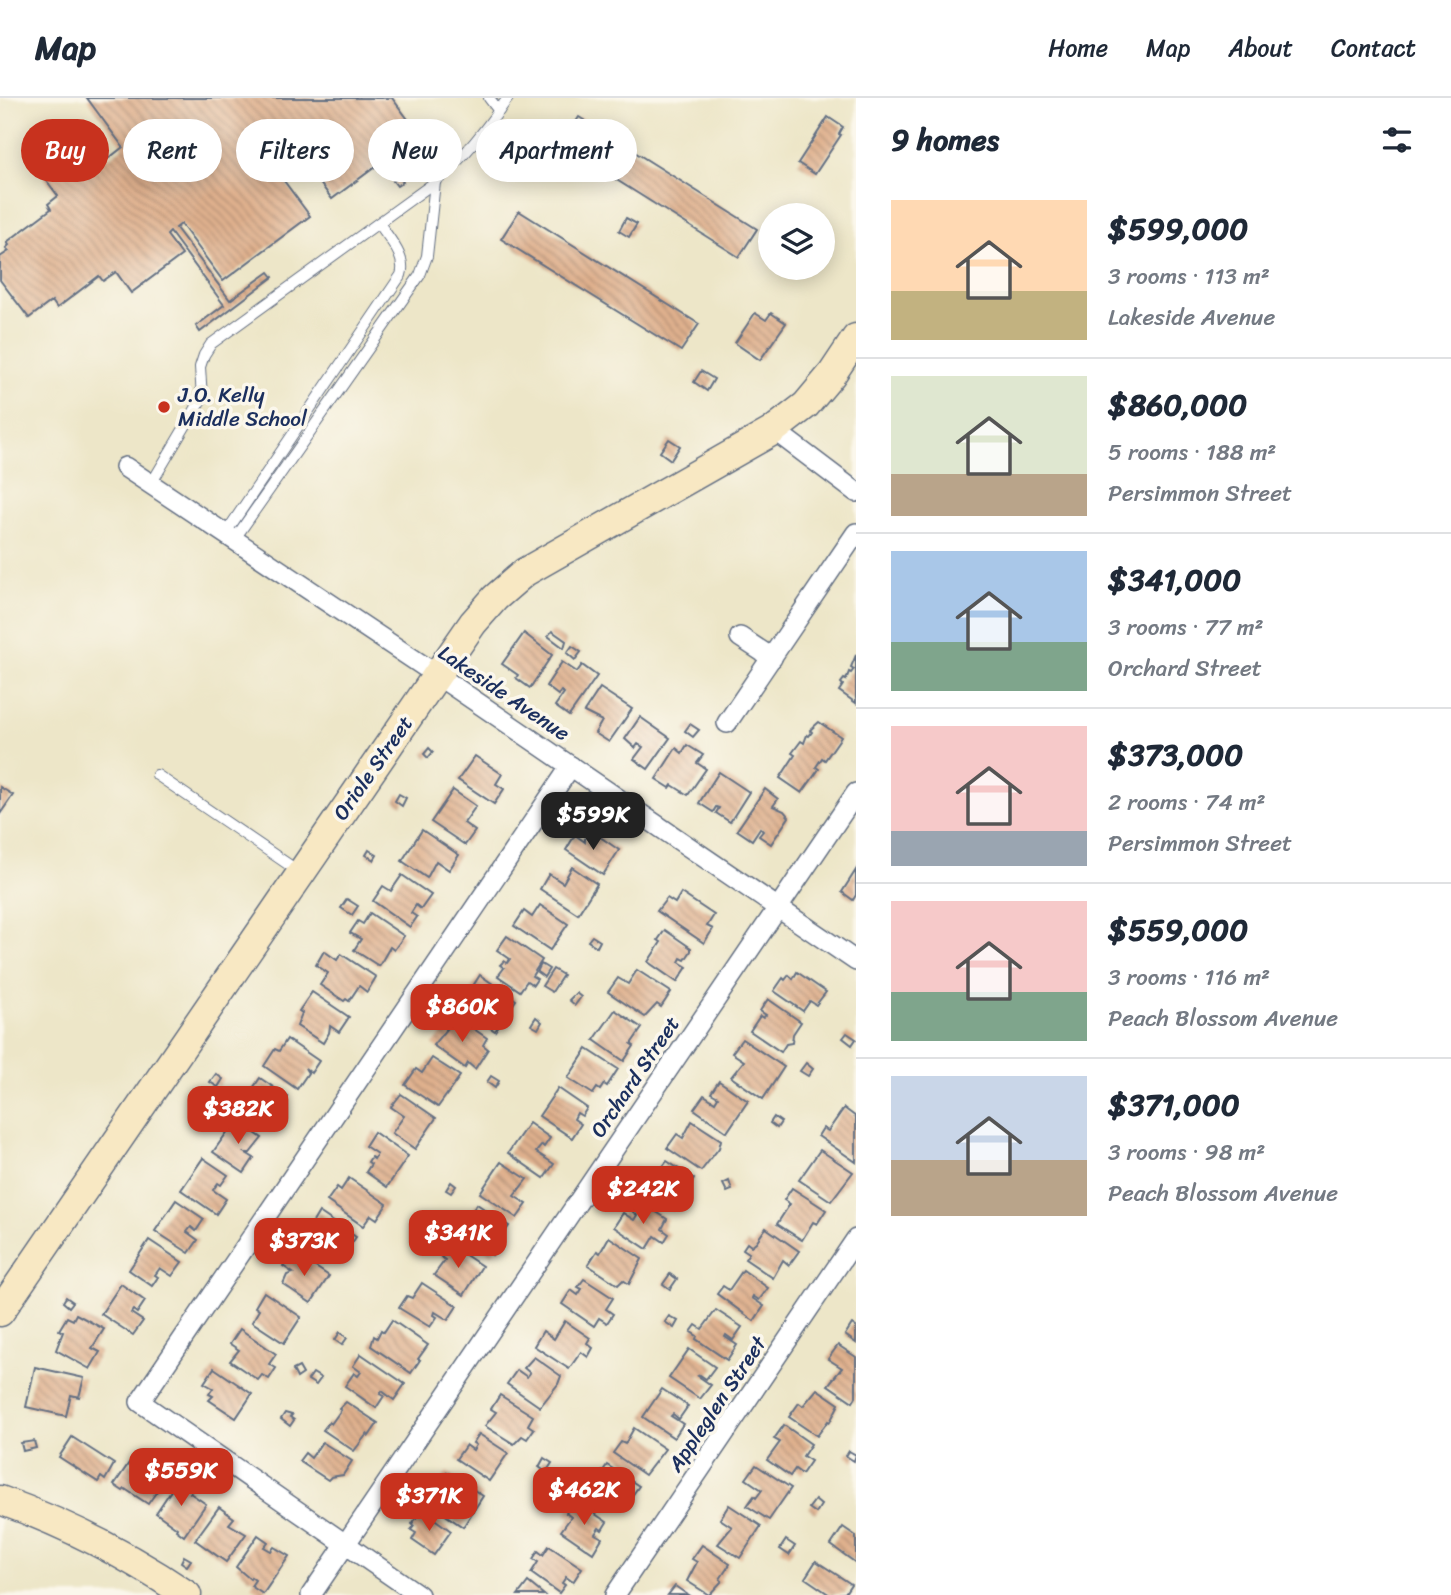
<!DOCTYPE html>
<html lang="en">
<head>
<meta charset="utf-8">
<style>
	body { margin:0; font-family:Sriracha,sans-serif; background:#f6f6f7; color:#1f2937; height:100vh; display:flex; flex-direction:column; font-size:26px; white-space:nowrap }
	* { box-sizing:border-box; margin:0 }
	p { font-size:23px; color:#747a83 }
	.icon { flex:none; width:38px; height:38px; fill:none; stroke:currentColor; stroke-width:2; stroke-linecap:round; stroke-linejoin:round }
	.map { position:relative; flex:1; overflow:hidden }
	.details { display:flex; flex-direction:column; background:#fff; width:595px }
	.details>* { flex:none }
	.banner { position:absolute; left:21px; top:21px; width:665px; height:63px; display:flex; gap:14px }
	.tools { position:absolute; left:758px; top:105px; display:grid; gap:14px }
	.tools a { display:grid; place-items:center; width:77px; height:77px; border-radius:50%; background:#fff; box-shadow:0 4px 18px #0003; font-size:35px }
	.price { position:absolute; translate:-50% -60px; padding:0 16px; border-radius:14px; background:#c8321e; color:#fff; font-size:23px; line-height:46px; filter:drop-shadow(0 2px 4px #0008) }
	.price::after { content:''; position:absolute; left:50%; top:42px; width:21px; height:16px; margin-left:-10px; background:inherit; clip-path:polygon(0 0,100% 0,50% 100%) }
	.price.on { background:#222; color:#fff }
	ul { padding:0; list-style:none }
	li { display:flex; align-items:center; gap:21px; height:175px; padding:0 35px }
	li+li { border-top:2px solid #e0e1e3 }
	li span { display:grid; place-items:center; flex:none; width:196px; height:140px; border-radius:0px; color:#555 }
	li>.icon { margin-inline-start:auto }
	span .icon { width:84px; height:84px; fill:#fffc; stroke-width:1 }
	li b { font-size:30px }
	h2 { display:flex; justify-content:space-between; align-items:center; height:84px; padding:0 35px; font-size:30px }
	.pill { padding:0 24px; border-radius:32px; background:#fff; box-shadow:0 4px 18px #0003; font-size:24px; line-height:63px }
	.pill.on { background:#c8321e; color:#fff }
	header { display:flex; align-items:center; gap:42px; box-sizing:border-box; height:98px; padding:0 35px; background:#fff; border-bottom:2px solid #e0e1e3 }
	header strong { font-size:33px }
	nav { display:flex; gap:38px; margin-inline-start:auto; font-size:24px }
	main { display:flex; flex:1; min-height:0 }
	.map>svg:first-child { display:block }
	.building { fill:url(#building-back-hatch) }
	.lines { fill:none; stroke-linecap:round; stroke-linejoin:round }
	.lane-casing { stroke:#646f83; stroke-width:12 }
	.street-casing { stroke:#646f83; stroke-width:22 }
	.secondary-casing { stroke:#646f83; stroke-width:31 }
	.lane { stroke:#fff; stroke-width:10 }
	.street { stroke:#fff; stroke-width:19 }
	.secondary { stroke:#f8e8c3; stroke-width:28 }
	.poi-dot { fill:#c8321e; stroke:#fbf7ec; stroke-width:2.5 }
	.labels { text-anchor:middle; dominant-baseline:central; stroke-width:7; stroke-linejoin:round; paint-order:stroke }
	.poi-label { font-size:21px; fill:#1b2f5e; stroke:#fbf7ec; text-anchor:start }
	.street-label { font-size:21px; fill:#1b2f5e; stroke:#fbf7ec }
</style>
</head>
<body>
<header>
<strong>Map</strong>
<nav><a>Home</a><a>Map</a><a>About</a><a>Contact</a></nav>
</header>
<main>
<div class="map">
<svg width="856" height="1497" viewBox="0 0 856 1497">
	<defs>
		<pattern id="building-back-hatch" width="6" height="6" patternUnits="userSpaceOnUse" patternTransform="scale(1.75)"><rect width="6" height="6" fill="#dfb08d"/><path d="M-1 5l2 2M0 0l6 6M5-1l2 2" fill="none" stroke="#b49076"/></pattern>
	</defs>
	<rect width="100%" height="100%" fill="#fbf7ec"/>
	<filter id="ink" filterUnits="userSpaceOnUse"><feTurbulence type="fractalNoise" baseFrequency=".0143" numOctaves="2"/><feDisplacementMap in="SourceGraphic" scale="14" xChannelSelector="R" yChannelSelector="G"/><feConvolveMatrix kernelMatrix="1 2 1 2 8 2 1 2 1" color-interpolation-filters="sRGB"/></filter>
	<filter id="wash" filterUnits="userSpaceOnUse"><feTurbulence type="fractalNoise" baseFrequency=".00686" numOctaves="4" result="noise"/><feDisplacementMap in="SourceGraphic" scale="28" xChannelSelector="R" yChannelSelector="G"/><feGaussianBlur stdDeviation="1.57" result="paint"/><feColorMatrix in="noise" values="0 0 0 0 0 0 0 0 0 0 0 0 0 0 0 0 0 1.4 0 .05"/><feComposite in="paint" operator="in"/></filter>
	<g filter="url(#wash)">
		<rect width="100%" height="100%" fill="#ede6c8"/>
		<g id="blocks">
			<g class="building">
				<polygon points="87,0 392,0 419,36 332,101 292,48 270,64 310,118 223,183 181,126 176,130 230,202 269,174 273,179 200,234 196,228 224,207 170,134 167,137 182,157 131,195 116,174 103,183 99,178 57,210 52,203 29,220 0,182 0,159 9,153 6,150 9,147 7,144 51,111 48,106 58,98 38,71 89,33 109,60 123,49"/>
				<polygon points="579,19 757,131 739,159 561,47"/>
				<polygon points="828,19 843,29 839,36 841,37 815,76 798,65"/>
				<polygon points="399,79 403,84 397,88 393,83"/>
				<polygon points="519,113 699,226 681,253 501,141"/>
				<polygon points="626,120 637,126 629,139 619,133"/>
				<polygon points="755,215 766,222 771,215 786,225 760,262 735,245"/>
				<polygon points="701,273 714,281 707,293 694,284"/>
				<polygon points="669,341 680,348 671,362 660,354"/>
				<polygon points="552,533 566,543 564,550 548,538"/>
				<polygon points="524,535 552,557 530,590 516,580 518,577 502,566"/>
				<polygon points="572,548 581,554 575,562 567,555"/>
				<polygon points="856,557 856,605 839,593 843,587 841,585 844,581 846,582 849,574 851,575 854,571 851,569"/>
				<polygon points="562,564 577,574 582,567 597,578 569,618 555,608 564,595 561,593 558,597 546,588"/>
				<polygon points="600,590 632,611 609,644 595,635 602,623 584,614"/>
				<polygon points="640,619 670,640 648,671 634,661 643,649 638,646 635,650 625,641"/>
				<polygon points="819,624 841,639 825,662 822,660 816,669 819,671 802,695 780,680 795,657 792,655 801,643 804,645 807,637 809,638 812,634 810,632"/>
				<polygon points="690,626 699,632 693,639 685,633"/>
				<polygon points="687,647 703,657 697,665 706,671 688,697 672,687 670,690 656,681 676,650 682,655"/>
				<polygon points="429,650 433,654 428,660 424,656"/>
				<polygon points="475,658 502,676 496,686 504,691 494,706 458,682"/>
				<polygon points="719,674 749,694 730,724 716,715 719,710 716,709 713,714 699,705"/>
				<polygon points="0,689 13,697 0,716"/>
				<polygon points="765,691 778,701 773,708 784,713 789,719 771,746 759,738 763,733 760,730 752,742 737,732"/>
				<polygon points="453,692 476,708 464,725 475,733 465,747 431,724"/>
				<polygon points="399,696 406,700 402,708 395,703"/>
				<polygon points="422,732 459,757 449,772 436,763 427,780 402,763"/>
				<polygon points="590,732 619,752 603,777 566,752 575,737 585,744 585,741"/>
				<polygon points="369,752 377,757 374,762 366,757"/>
				<polygon points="572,769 597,786 578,816 540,791 549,776 563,785"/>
				<polygon points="856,772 856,797 853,802 842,794"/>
				<polygon points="402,777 431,797 421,811 416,807 411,815 417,819 410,829 373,803 383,788 391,793"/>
				<polygon points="681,795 714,817 707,828 713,831 704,845 657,813 667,800 675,805"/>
				<polygon points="347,801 358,808 352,817 341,810"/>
				<polygon points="540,807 568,826 550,852 514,828 524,813 532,819"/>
				<polygon points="370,815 404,838 394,852 390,849 379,868 354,852 361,841 350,835 358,823 363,826"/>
				<polygon points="665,832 691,850 691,853 685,862 681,860 679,864 687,869 677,884 648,864 661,844 658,842"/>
				<polygon points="507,838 542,862 532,878 537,881 533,887 527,883 520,893 498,878 504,870 500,867 504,863 507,865 510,861 497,852"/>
				<polygon points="592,838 600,843 597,849 588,843"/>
				<polygon points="324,853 337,862 341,856 376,879 367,894 359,888 349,903 346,901 344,903 320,887 328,875 316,867"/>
				<polygon points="541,866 549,871 544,879 537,874"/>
				<polygon points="553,871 563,877 552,894 542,888"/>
				<polygon points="637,872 671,894 661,909 657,906 645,919 608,894 618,880 628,886"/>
				<polygon points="797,874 826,894 816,907 810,903 803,913 774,893 783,880 785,882 789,877 793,881"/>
				<polygon points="480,877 516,902 495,933 473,918 484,900 471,891"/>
				<polygon points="312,894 349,919 339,934 330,928 329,935 323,945 297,928 302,915 299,913"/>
				<polygon points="576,895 581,899 575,907 569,902"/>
				<polygon points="768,901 801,924 793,936 792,945 786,946 781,954 750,933 760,918 763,920 766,917 760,913"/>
				<polygon points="615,912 642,930 631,946 634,948 624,963 594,942"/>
				<polygon points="456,919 487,940 483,947 488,951 475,971 468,965 465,970 433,947"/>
				<polygon points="536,919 542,924 538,931 531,927"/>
				<polygon points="847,935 856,941 852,947 843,940"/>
				<polygon points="287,941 319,963 311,975 305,970 308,975 297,991 264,968 275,951 279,953"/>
				<polygon points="742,941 784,969 763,1001 731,979 744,963 732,955"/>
				<polygon points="587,951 618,971 607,988 604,986 600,992 597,990 593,996 568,980"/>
				<polygon points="432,960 460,978 438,1009 405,987 416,971 422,975"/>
				<polygon points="806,965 813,971 808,978 800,973"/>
				<polygon points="216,976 223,981 218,989 210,984"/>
				<polygon points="491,978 499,983 495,990 487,984"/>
				<polygon points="260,980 288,999 280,1010 274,1007 271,1012 282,1019 272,1033 239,1011"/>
				<polygon points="719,983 748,1003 727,1034 694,1011 704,997 715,1004 718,999 711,995"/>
				<polygon points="558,990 587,1010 582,1018 577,1015 574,1021 581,1026 572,1040 539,1018"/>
				<polygon points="401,996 436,1020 415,1051 392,1035 404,1018 391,1009"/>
				<polygon points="844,1010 856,1019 856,1064 818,1038 823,1030 828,1033"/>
				<polygon points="774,1019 781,1024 777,1030 770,1025"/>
				<polygon points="236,1022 262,1040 250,1055 246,1055 254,1060 244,1075 213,1054"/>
				<polygon points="692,1023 721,1042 719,1050 701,1073 667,1050 677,1036 683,1040"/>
				<polygon points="529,1025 550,1040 544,1049 542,1047 536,1054 554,1066 544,1080 508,1055"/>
				<polygon points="374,1034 408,1058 387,1089 366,1074 371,1066 368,1064 371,1059 374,1061 377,1056 365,1048"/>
				<polygon points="820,1052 853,1074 831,1103 799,1082"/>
				<polygon points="203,1060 228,1077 221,1087 218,1085 213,1092 226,1101 216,1116 181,1092"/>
				<polygon points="667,1063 694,1081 674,1112 641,1090 650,1076 661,1083 665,1078 659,1074"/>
				<polygon points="501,1064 527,1081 514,1098 527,1106 517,1120 480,1095"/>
				<polygon points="349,1080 387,1106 377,1121 371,1117 363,1128 327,1103 337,1089 341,1092"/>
				<polygon points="729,1083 732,1092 727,1094 723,1086"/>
				<polygon points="451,1084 456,1088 451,1095 446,1092"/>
				<polygon points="792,1090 826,1112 817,1126 813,1124 802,1142 777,1126 790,1106 784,1102"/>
				<polygon points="176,1102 204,1121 196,1133 191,1129 187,1134 198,1142 189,1155 155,1133"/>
				<polygon points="640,1103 667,1121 662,1131 669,1136 664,1144 655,1138 647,1151 614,1129 623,1115 634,1122 637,1117 633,1114"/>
				<polygon points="477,1106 509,1128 501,1140 498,1138 496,1140 501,1143 492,1157 455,1132 466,1116 469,1118"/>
				<polygon points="319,1114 356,1139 338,1165 310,1147 318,1134 310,1129"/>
				<polygon points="766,1130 799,1153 789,1167 783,1162 773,1180 745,1161 749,1155 743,1151 747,1145 751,1148 756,1144"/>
				<polygon points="609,1139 642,1161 629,1186 623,1182 618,1187 588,1167 597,1153 600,1155"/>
				<polygon points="149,1142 182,1164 172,1178 160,1170 155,1177 158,1179 152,1188 129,1172"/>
				<polygon points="449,1146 482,1168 464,1197 434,1177 445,1162 441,1159"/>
				<polygon points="293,1154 329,1178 311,1205 283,1186 287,1177 293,1175 283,1168"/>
				<polygon points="743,1172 768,1190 759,1202 753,1198 752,1200 764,1208 754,1223 717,1196 723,1188 729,1192"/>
				<polygon points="670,1176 677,1181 670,1191 663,1186"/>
				<polygon points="584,1181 613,1200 606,1211 613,1216 607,1225 599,1220 594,1228 562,1206 571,1192 578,1197 582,1191 578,1189"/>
				<polygon points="422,1185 457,1208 448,1222 435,1214 434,1217 437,1219 430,1229 399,1210 407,1198 412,1200"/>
				<polygon points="121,1186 145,1203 137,1215 133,1212 131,1215 143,1223 133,1237 101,1216"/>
				<polygon points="264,1194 301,1219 284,1245 252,1224 259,1212 255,1209"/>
				<polygon points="66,1199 73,1204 69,1209 63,1204"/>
				<polygon points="716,1212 742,1229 733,1242 726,1237 725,1239 737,1247 727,1262 696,1241 697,1238 691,1234 696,1227 702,1231"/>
				<polygon points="76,1216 104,1231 92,1250 100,1254 90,1271 56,1252 63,1234 59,1232 67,1219 73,1222"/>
				<polygon points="669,1218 678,1223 674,1230 665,1224"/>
				<polygon points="392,1222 428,1247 418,1261 420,1262 411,1275 371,1248 374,1238 377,1240 381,1232 384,1234"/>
				<polygon points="565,1223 590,1240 587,1245 593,1250 588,1259 581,1254 569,1271 534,1248 543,1233 554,1241"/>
				<polygon points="852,1226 856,1229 856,1245 845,1237"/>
				<polygon points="240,1231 276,1256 269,1266 276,1270 269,1281 262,1277 258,1282 230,1263 239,1252 230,1246"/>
				<polygon points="340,1234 347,1240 342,1247 335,1242"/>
				<polygon points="838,1247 856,1259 856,1299 853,1304 828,1287 842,1270 828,1261"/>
				<polygon points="689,1251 715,1269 706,1281 700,1277 698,1278 711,1287 700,1301 669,1280"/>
				<polygon points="361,1256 405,1286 394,1302 382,1293 380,1296 384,1298 376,1310 345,1288 354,1275 358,1278 361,1274 353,1268"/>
				<polygon points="534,1259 561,1278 558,1286 540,1309 507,1286 517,1272 527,1279 530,1275 524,1270"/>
				<polygon points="35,1269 84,1280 79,1299 71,1297 66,1318 26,1309"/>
				<polygon points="299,1269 303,1276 297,1280 293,1272"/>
				<polygon points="214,1270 252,1296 236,1320 209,1302 213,1298 209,1296 213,1290 204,1285"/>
				<polygon points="313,1275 321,1280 316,1287 308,1282"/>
				<polygon points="662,1291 688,1308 679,1321 673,1316 671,1318 683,1326 674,1340 643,1319"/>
				<polygon points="817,1291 839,1306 830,1324 828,1323 817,1338 789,1319 799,1305 803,1308"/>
				<polygon points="500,1297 533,1318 528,1327 534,1331 527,1341 522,1338 514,1346 485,1328 496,1314 491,1311"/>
				<polygon points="346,1304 378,1325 369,1338 367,1336 354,1353 323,1332 329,1324 331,1326 341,1312 339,1311"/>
				<polygon points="285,1315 292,1317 290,1319 294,1322 290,1328 281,1321"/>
				<polygon points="784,1327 811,1346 803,1358 811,1363 802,1376 795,1371 790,1378 767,1362 780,1344 774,1341"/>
				<polygon points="634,1330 665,1351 645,1377 613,1355 621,1344 625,1346"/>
				<polygon points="479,1336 508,1355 489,1383 456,1361 466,1347 473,1352 476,1347 473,1345"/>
				<polygon points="72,1339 114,1366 105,1382 101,1379 98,1384 59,1359"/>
				<polygon points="34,1343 36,1350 23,1353 21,1345"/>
				<polygon points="322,1344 352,1363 343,1377 331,1379 328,1382 299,1363 305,1355 311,1360"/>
				<polygon points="849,1353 856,1357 854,1363 846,1358"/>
				<polygon points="544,1360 552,1365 546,1374 539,1369"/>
				<polygon points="129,1365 136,1370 139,1366 149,1374 154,1366 169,1376 148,1406 125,1391 123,1393 114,1387"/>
				<polygon points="607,1367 639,1388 629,1402 617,1394 614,1398 617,1400 607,1412 586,1398"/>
				<polygon points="756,1367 791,1390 769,1422 747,1408 754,1398 756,1400 762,1392 746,1381"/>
				<polygon points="447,1374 483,1398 463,1429 441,1414 447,1405 450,1407 456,1400 438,1388"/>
				<polygon points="178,1382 192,1392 190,1395 206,1406 184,1438 176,1432 177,1430 156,1415"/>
				<polygon points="815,1402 821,1407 816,1415 809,1410"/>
				<polygon points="580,1406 607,1424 602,1432 599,1430 595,1436 602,1440 593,1455 561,1433 571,1419 566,1415 571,1408 576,1411"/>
				<polygon points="729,1407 761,1428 740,1460 718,1446 732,1429 720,1421"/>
				<polygon points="219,1409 234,1420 229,1426 246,1436 226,1464 195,1442"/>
				<polygon points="422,1412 451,1433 434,1457 412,1442 416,1435 411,1432 414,1428 412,1426"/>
				<polygon points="843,1429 856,1438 856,1465 831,1447"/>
				<polygon points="258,1437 268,1444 264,1449 271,1453 274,1449 289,1458 263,1496 251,1488 255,1482 251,1479 250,1481 236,1469"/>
				<polygon points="786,1442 795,1448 789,1457 780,1451"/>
				<polygon points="702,1447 730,1466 720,1481 722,1483 709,1497 687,1483 697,1464 692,1461"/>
				<polygon points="549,1448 582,1470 573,1484 566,1479 562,1485 565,1487 559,1495 531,1475 538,1464 533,1461 538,1453 543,1457"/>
				<polygon points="184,1458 191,1462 187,1468 181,1464"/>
				<polygon points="816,1463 851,1486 845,1495 830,1497 805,1480"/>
				<polygon points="528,1484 544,1497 518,1497"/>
				<polygon points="675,1488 688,1497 668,1497"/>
			</g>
		</g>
	</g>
	<g filter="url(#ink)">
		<use href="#blocks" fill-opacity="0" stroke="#646f83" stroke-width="2"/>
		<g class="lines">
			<g class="lane-casing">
				<g id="lane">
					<polyline points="489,0 499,13"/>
					<polyline points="151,386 202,300 200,269 204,257 211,246 435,84"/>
					<path d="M225,436l176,-259c6,-18 -12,-36 -22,-52"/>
					<path d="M234,442l186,-265 7,-19 8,-74c30,-25 51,-53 73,-84"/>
					<polyline points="157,677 298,773"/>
				</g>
			</g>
			<g class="street-casing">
				<g id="street">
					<polyline points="774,332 856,394"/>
					<polyline points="125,369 437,577 856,863"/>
					<polyline points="740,539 772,560"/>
					<polyline points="727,625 856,435"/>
					<polyline points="311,1497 856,695"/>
					<polyline points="419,1497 140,1304 571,668"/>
					<polyline points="615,1497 856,1141"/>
				</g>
			</g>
			<g class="secondary-casing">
				<g id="secondary">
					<polyline points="0,1214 437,577 473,525 495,500 525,474 771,334 806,307 832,276 856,240"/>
					<path d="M0,1402c67,24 128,55 187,95"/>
				</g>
			</g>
			<use href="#lane" class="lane"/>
			<use href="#street" class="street"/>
			<use href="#secondary" class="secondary"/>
		</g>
	</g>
	<circle class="poi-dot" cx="164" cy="309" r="7"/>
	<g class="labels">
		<g class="poi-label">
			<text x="178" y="297">J.O. Kelly<tspan x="178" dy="24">Middle School</tspan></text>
		</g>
		<g class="street-label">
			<text transform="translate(504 595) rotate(34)">Lakeside Avenue</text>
			<text transform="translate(373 670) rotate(-55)">Oriole Street</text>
			<text transform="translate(635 979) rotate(-56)">Orchard Street</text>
			<text transform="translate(717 1306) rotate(-56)">Appleglen Street</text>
		</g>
	</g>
</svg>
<div class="tools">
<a><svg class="icon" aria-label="layers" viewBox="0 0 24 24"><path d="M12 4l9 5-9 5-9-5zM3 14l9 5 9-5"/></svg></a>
</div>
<b class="price on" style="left:593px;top:754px">$599K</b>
<b class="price" style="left:462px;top:946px">$860K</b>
<b class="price" style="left:238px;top:1048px">$382K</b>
<b class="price" style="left:643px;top:1128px">$242K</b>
<b class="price" style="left:458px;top:1172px">$341K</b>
<b class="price" style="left:304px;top:1180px">$373K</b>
<b class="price" style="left:181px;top:1410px">$559K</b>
<b class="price" style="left:584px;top:1429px">$462K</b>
<b class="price" style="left:429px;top:1435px">$371K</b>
<div class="banner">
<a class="pill on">Buy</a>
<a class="pill">Rent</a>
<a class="pill">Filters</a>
<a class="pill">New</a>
<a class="pill">Apartment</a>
</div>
</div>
<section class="details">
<h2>9 homes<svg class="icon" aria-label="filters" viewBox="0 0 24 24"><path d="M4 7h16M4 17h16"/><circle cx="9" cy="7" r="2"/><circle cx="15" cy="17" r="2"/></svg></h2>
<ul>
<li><span style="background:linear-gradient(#ffd9b3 65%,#c2b280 0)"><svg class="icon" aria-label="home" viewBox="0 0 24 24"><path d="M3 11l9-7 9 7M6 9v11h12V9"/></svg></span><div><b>$599,000</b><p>3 rooms · 113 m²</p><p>Lakeside Avenue</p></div></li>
<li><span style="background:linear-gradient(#dfe7d0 70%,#b9a48a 0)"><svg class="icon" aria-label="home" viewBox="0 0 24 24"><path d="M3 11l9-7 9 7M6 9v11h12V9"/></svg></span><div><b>$860,000</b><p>5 rooms · 188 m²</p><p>Persimmon Street</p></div></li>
<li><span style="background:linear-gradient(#a9c7e8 65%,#7fa58c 0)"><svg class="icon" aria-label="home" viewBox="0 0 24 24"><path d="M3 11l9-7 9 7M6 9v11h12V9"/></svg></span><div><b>$341,000</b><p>3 rooms · 77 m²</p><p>Orchard Street</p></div></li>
<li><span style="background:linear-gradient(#f6c9c9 75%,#9aa5b1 0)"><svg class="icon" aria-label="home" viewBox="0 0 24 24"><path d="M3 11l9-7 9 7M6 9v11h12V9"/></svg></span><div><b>$373,000</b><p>2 rooms · 74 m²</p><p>Persimmon Street</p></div></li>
<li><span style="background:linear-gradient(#f6c9c9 65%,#7fa58c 0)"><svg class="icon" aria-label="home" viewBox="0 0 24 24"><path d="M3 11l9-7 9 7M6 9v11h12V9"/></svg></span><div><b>$559,000</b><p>3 rooms · 116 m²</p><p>Peach Blossom Avenue</p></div></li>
<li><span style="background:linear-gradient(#c9d6e8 60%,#b9a48a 0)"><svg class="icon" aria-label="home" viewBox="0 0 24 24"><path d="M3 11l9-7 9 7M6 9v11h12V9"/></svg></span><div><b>$371,000</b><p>3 rooms · 98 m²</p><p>Peach Blossom Avenue</p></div></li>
</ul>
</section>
</main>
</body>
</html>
